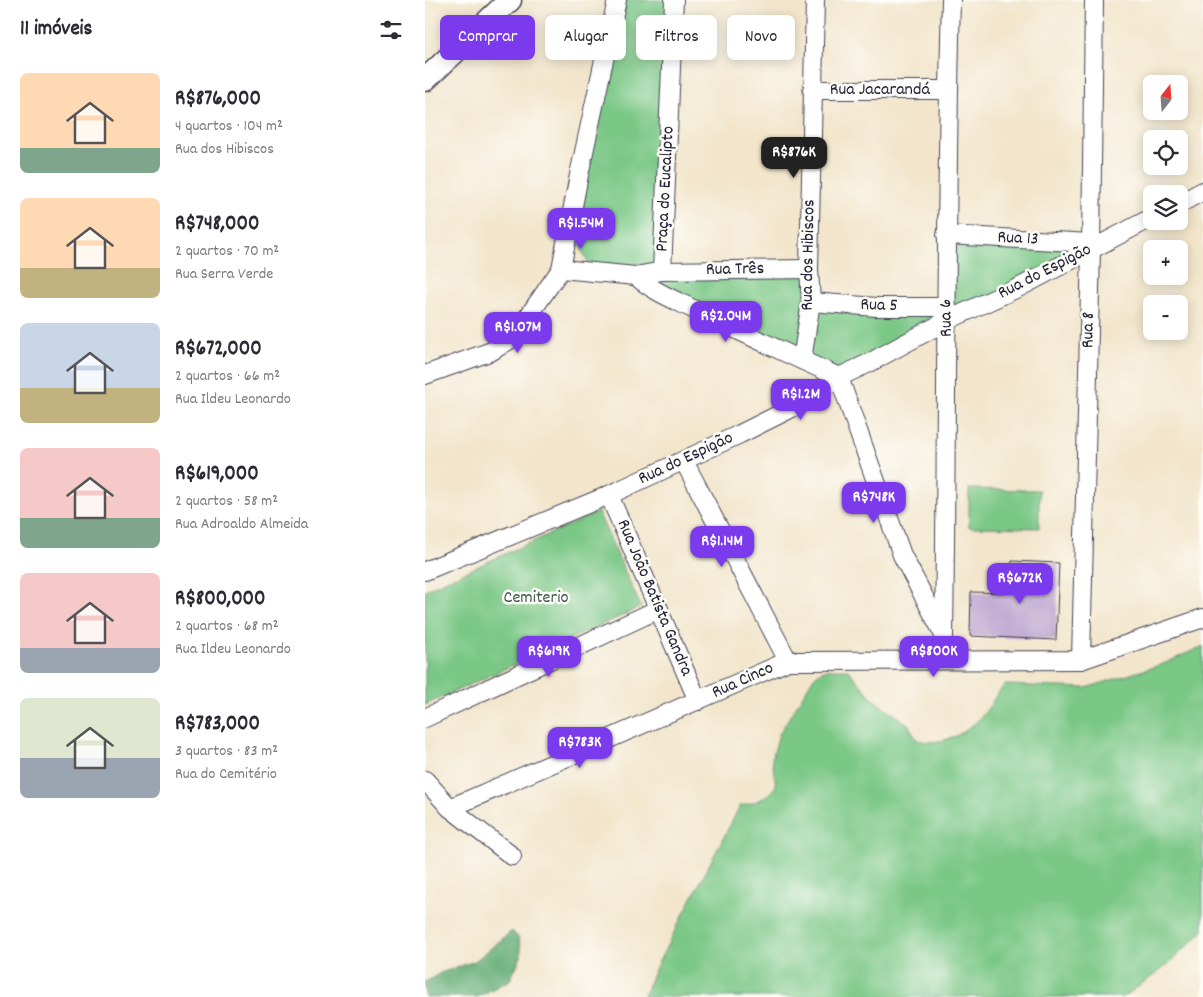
<!DOCTYPE html>
<html lang="pt">
<head>
<meta charset="utf-8">
<style>
	body { margin:0; font-family:Dekko,sans-serif; background:#f2f2f3; color:#2b2b33; height:100vh; display:flex; flex-direction:column; font-size:19px; white-space:nowrap }
	* { box-sizing:border-box; margin:0 }
	p { font-size:16px; color:#7c7c81 }
	.icon { flex:none; width:28px; height:28px; fill:none; stroke:currentColor; stroke-width:2; stroke-linecap:round; stroke-linejoin:round }
	.map { position:relative; flex:1; overflow:hidden }
	.panel { display:flex; flex-direction:column; background:#fff; width:425px }
	.panel>* { flex:none }
	.top-card { position:absolute; left:15px; top:15px; width:475px; height:45px; display:flex; gap:10px }
	.needle { width:32px; rotate:17deg }
	.fabs { position:absolute; left:718px; top:75px; display:grid; gap:10px }
	.fabs a { display:grid; place-items:center; width:45px; height:45px; border-radius:8px; background:#fff; box-shadow:0 2px 12px #0003; font-size:25px }
	.price { position:absolute; translate:-50% -42px; padding:0 11px; border-radius:10px; background:#7c3aed; color:#fff; font-size:16px; line-height:32px; filter:drop-shadow(0 1px 2px #0008) }
	.price::after { content:''; position:absolute; left:50%; top:30px; width:15px; height:11px; margin-left:-8px; background:inherit; clip-path:polygon(0 0,100% 0,50% 100%) }
	.price.on { background:#222; color:#fff }
	ul { padding:0; list-style:none }
	li { display:flex; align-items:center; gap:15px; height:125px; padding:0 20px }
	li span { display:grid; place-items:center; flex:none; width:140px; height:100px; border-radius:8px; color:#555 }
	li>.icon { margin-inline-start:auto }
	span .icon { width:60px; height:60px; fill:#fffc; stroke-width:1 }
	li b { font-size:21px }
	h2 { display:flex; justify-content:space-between; align-items:center; height:60px; padding:0 20px; font-size:21px }
	.chip { padding:0 18px; border-radius:8px; background:#fff; box-shadow:0 2px 12px #0003; font-size:18px; line-height:45px }
	.chip.on { background:#7c3aed; color:#fff }
	main { display:flex; flex:1; min-height:0 }
	.map>svg:first-child { display:block }
	.green { fill:#7ac786; stroke:#4e7460 }
	.forest { fill:#63ac73; stroke:#426757 }
	.building { fill:#bca4cf }
	.lines { fill:none; stroke-linecap:round; stroke-linejoin:round }
	.minor-casing { stroke:#413f51; stroke-width:20 }
	.major-casing { stroke:#413f51; stroke-width:25 }
	.minor { stroke:#fff; stroke-width:18 }
	.major { stroke:#fff; stroke-width:22 }
	.labels { text-anchor:middle; dominant-baseline:central; stroke-width:5; stroke-linejoin:round; paint-order:stroke }
	.street-label { font-size:18px; fill:#22223b; stroke:#fdfcf7 }
	.park-label { font-size:18px; fill:#415c55; stroke:#fdfcf7 }
</style>
</head>
<body>
<main>
<section class="panel">
<h2>11 imóveis<svg class="icon" aria-label="filters" viewBox="0 0 24 24"><path d="M4 7h16M4 17h16"/><circle cx="9" cy="7" r="2"/><circle cx="15" cy="17" r="2"/></svg></h2>
<ul>
<li><span style="background:linear-gradient(#ffd9b3 75%,#7fa58c 0)"><svg class="icon" aria-label="home" viewBox="0 0 24 24"><path d="M3 11l9-7 9 7M6 9v11h12V9"/></svg></span><div><b>R$876,000</b><p>4 quartos · 104 m²</p><p>Rua dos Hibiscos</p></div></li>
<li><span style="background:linear-gradient(#ffd9b3 70%,#c2b280 0)"><svg class="icon" aria-label="home" viewBox="0 0 24 24"><path d="M3 11l9-7 9 7M6 9v11h12V9"/></svg></span><div><b>R$748,000</b><p>2 quartos · 70 m²</p><p>Rua Serra Verde</p></div></li>
<li><span style="background:linear-gradient(#c9d6e8 65%,#c2b280 0)"><svg class="icon" aria-label="home" viewBox="0 0 24 24"><path d="M3 11l9-7 9 7M6 9v11h12V9"/></svg></span><div><b>R$672,000</b><p>2 quartos · 66 m²</p><p>Rua Ildeu Leonardo</p></div></li>
<li><span style="background:linear-gradient(#f6c9c9 70%,#7fa58c 0)"><svg class="icon" aria-label="home" viewBox="0 0 24 24"><path d="M3 11l9-7 9 7M6 9v11h12V9"/></svg></span><div><b>R$619,000</b><p>2 quartos · 58 m²</p><p>Rua Adroaldo Almeida</p></div></li>
<li><span style="background:linear-gradient(#f6c9c9 75%,#9aa5b1 0)"><svg class="icon" aria-label="home" viewBox="0 0 24 24"><path d="M3 11l9-7 9 7M6 9v11h12V9"/></svg></span><div><b>R$800,000</b><p>2 quartos · 68 m²</p><p>Rua Ildeu Leonardo</p></div></li>
<li><span style="background:linear-gradient(#dfe7d0 60%,#9aa5b1 0)"><svg class="icon" aria-label="home" viewBox="0 0 24 24"><path d="M3 11l9-7 9 7M6 9v11h12V9"/></svg></span><div><b>R$783,000</b><p>3 quartos · 83 m²</p><p>Rua do Cemitério</p></div></li>
</ul>
</section>
<div class="map">
<svg width="778" height="997" viewBox="0 0 778 997">
	<rect width="100%" height="100%" fill="#fdfcf7"/>
	<filter id="ink" filterUnits="userSpaceOnUse"><feTurbulence type="fractalNoise" baseFrequency=".02" numOctaves="2"/><feDisplacementMap in="SourceGraphic" scale="10" xChannelSelector="R" yChannelSelector="G"/><feConvolveMatrix kernelMatrix="1 2 1 2 8 2 1 2 1" color-interpolation-filters="sRGB"/></filter>
	<filter id="wash" filterUnits="userSpaceOnUse"><feTurbulence type="fractalNoise" baseFrequency=".0096" numOctaves="4" result="noise"/><feDisplacementMap in="SourceGraphic" scale="20" xChannelSelector="R" yChannelSelector="G"/><feGaussianBlur stdDeviation="1.12" result="paint"/><feColorMatrix in="noise" values="0 0 0 0 0 0 0 0 0 0 0 0 0 0 0 0 0 1.4 0 .05"/><feComposite in="paint" operator="in"/></filter>
	<g filter="url(#wash)">
		<rect width="100%" height="100%" fill="#f2e5cb"/>
		<g class="green">
			<polygon points="192,0 248,0 234,267 167,270 147,231"/>
			<polygon points="522,237 665,247 524,317"/>
			<polygon points="382,275 374,357 213,277"/>
			<polygon points="388,305 451,307 513,316 415,373 378,354"/>
			<polygon points="544,489 614,490 614,528 544,527"/>
			<polygon points="173,512 216,607 0,705 0,590"/>
			<path d="M778,646v285l-37,35 -42,31h-481l15,-34 82,-157c15,-3 27,-8 36,-20l-4,-27 7,-25 35,-57 7,-6 8,-2h18l28,32 33,23 9,16c29,7 55,-9 72,-33 5,-8 9,-15 16,-22l81,3 77,-24z"/>
		</g>
		<polygon class="forest" points="87,931 93,937 96,947 96,957 85,980 52,997 0,997 0,982 15,973 50,961"/>
		<g id="blocks">
			<polygon class="building" points="587,561 634,563 631,640 545,636 546,592 585,593"/>
		</g>
	</g>
	<g filter="url(#ink)">
		<use href="#blocks" fill-opacity="0" stroke="#413f51" stroke-width="1"/>
		<g class="lines">
			<g class="minor-casing">
				<g id="minor">
					<polyline points="387,90 523,90"/>
					<polyline points="754,204 778,191"/>
					<polyline points="521,235 666,243"/>
					<polyline points="136,269 211,276 237,271 384,269"/>
					<polyline points="237,271 249,0"/>
					<path d="M211,276c17,16 42,25 63,36 46,22 93,44 140,65l63,178 42,80"/>
					<polyline points="386,302 452,307 522,307"/>
					<polyline points="377,360 386,302 384,269 390,0"/>
					<polyline points="0,375 67,351 89,337 136,269 154,175 192,0"/>
					<polyline points="259,461 363,661"/>
					<polyline points="184,495 273,701"/>
					<polyline points="0,571 184,495 315,434 373,405 414,377 444,363 523,320 597,286 726,218"/>
					<path d="M519,636c3,-212 1,-424 7,-636"/>
					<polyline points="656,660 666,249 669,0"/>
					<polyline points="0,718 234,609"/>
					<polyline points="0,780 25,808 87,856"/>
					<polyline points="25,808 363,661 656,660 778,618"/>
				</g>
			</g>
			<g class="major-casing">
				<polyline id="major" points="0,80 85,0"/>
			</g>
			<use href="#minor" class="minor"/>
			<use href="#major" class="major"/>
		</g>
	</g>
	<g class="labels">
		<g class="street-label">
			<text x="455" y="90">Rua Jacarandá</text>
			<text transform="translate(241 189) rotate(-87)">Praça do Eucalipto</text>
			<text transform="translate(593 239) rotate(3)">Rua 13</text>
			<text transform="translate(384 255) rotate(-89)">Rua dos Hibiscos</text>
			<text transform="translate(310 270) rotate(-1)">Rua Três</text>
			<text transform="translate(620 272) rotate(-27)">Rua do Espigão</text>
			<text transform="translate(454 306) rotate(2)">Rua 5</text>
			<text transform="translate(522 318) rotate(-91)">Rua 6</text>
			<text transform="translate(664 330) rotate(-89)">Rua 8</text>
			<text transform="translate(261 459) rotate(-25)">Rua do Espigão</text>
			<text transform="translate(229 598) rotate(67)">Rua João Batista Gandra</text>
			<text transform="translate(318 681) rotate(-24)">Rua Cinco</text>
		</g>
		<g class="park-label">
			<text x="111" y="598">Cemiterio</text>
		</g>
	</g>
</svg>
<div class="fabs">
<a><svg class="needle" viewBox="-14 -14 28 28"><path d="M0-13l5 13h-10z" fill="#e53935"/><path d="M0 13l5-13h-10z" fill="#7c7c81"/></svg></a>
<a><svg class="icon" aria-label="locate" viewBox="0 0 24 24"><circle cx="12" cy="12" r="6"/><path d="M12 2v4M12 18v4M2 12h4M18 12h4"/></svg></a>
<a><svg class="icon" aria-label="layers" viewBox="0 0 24 24"><path d="M12 4l9 5-9 5-9-5zM3 14l9 5 9-5"/></svg></a>
<a>+</a>
<a>−</a>
</div>
<b class="price on" style="left:369px;top:179px">R$876K</b>
<b class="price" style="left:156px;top:250px">R$1.54M</b>
<b class="price" style="left:301px;top:343px">R$2.04M</b>
<b class="price" style="left:93px;top:354px">R$1.07M</b>
<b class="price" style="left:376px;top:421px">R$1.2M</b>
<b class="price" style="left:449px;top:524px">R$748K</b>
<b class="price" style="left:297px;top:568px">R$1.14M</b>
<b class="price" style="left:595px;top:605px">R$672K</b>
<b class="price" style="left:124px;top:678px">R$619K</b>
<b class="price" style="left:509px;top:678px">R$800K</b>
<b class="price" style="left:155px;top:769px">R$783K</b>
<div class="top-card">
<a class="chip on">Comprar</a>
<a class="chip">Alugar</a>
<a class="chip">Filtros</a>
<a class="chip">Novo</a>
</div>
</div>
</main>
</body>
</html>
